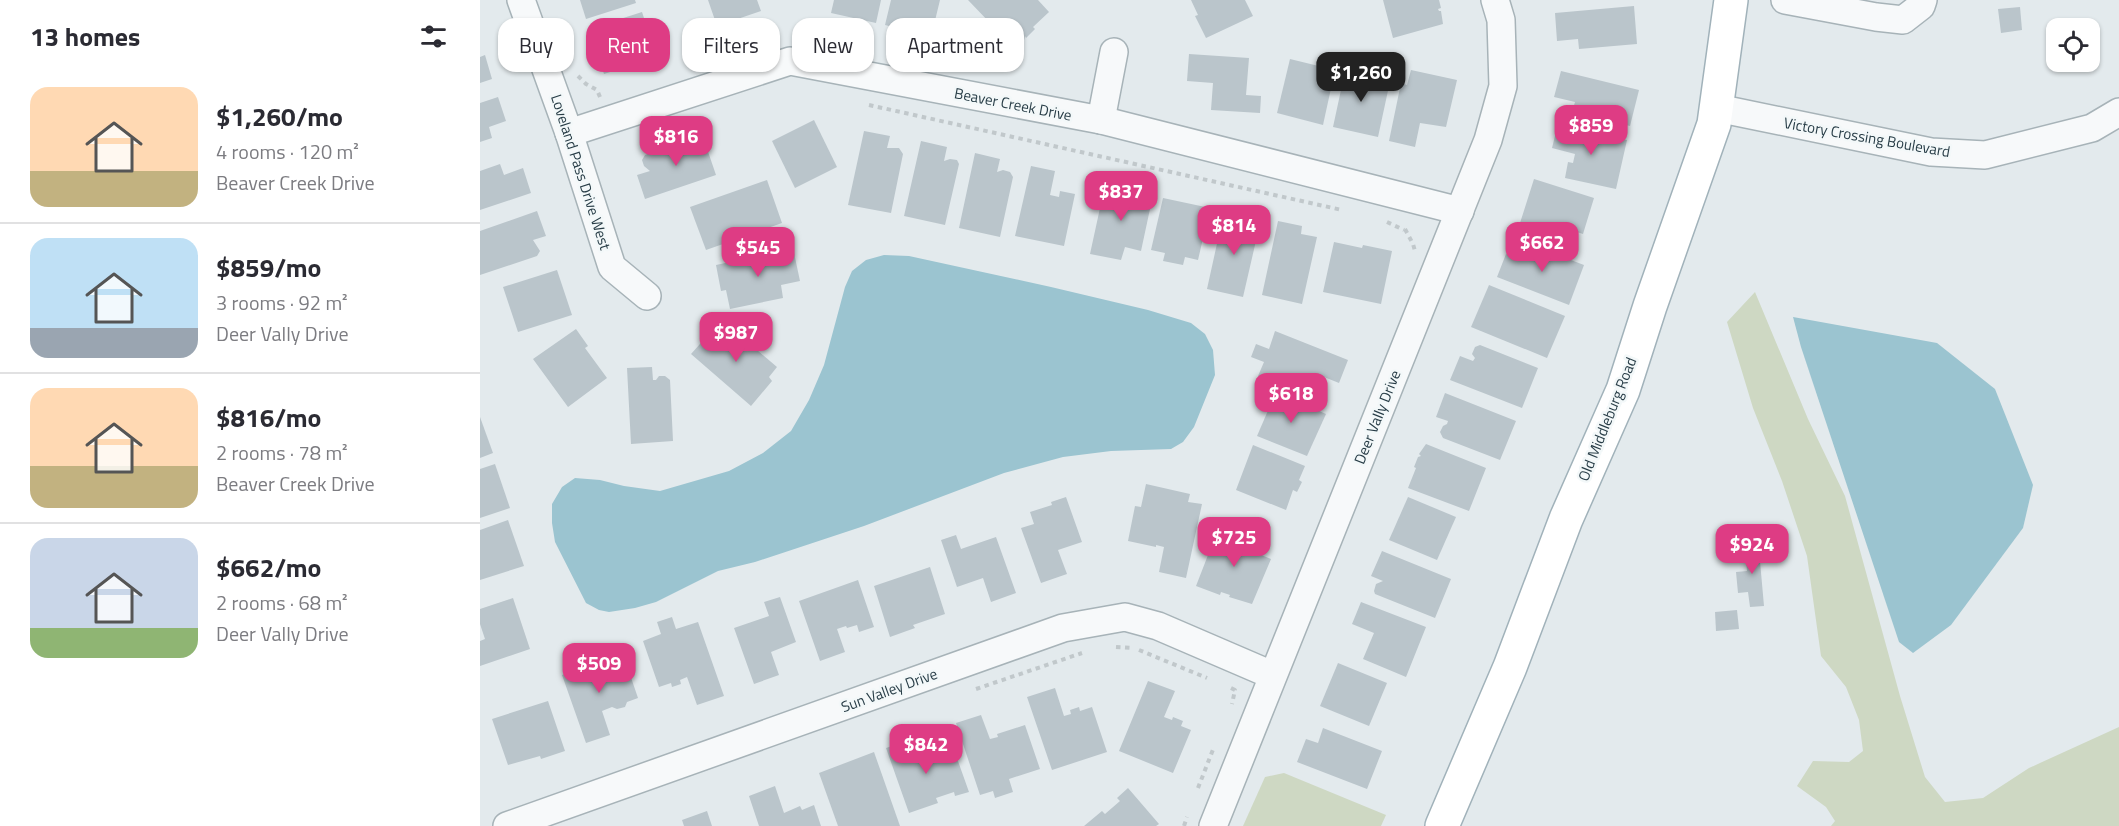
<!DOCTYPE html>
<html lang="en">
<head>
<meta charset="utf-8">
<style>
	body { margin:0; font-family:"Titillium Web",sans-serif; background:#f2f2f3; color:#2b2b33; height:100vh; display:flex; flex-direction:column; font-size:22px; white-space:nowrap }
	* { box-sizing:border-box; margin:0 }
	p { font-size:20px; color:#7c7c81 }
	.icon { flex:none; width:33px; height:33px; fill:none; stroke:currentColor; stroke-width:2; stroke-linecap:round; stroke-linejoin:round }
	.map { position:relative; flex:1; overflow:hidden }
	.panel { display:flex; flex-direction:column; background:#fff; width:480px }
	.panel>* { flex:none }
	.hud { position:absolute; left:18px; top:18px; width:570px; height:54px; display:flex; gap:12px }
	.controls { position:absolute; left:1566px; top:18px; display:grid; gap:12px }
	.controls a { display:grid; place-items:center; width:54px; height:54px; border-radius:12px; background:#fff; box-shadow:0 2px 4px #0004; font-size:30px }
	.price { position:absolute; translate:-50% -51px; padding:0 14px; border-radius:12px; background:#de3c84; color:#fff; font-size:20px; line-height:39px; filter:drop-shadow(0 2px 3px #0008) }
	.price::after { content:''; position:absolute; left:50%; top:36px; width:18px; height:14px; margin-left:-9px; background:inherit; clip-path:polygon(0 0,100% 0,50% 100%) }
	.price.on { background:#222; color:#fff }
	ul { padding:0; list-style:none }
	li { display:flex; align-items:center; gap:18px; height:150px; padding:0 30px }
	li+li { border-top:2px solid #e1e1e2 }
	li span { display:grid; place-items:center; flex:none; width:168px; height:120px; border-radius:18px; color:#555 }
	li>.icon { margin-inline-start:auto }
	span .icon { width:72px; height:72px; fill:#fffc; stroke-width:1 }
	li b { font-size:26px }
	h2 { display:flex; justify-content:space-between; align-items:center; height:72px; padding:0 30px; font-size:26px }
	.tag { padding:0 21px; border-radius:18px; background:#fff; box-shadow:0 2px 4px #0004; font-size:21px; line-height:54px }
	.tag.on { background:#de3c84; color:#fff }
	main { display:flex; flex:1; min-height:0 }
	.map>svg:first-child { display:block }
	.green { fill:#ced8c3 }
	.water { fill:#9bc4d0 }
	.building { fill:#bac5cb }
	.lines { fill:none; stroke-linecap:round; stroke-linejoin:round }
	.minor-casing { stroke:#a7b3b8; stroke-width:30 }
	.major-casing { stroke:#a1b2ba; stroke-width:36 }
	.path { stroke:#c1c8cb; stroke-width:4; stroke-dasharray:4.5 4.5; stroke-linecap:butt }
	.minor { stroke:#f7f9fa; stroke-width:27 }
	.major { stroke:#fff; stroke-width:33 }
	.labels { text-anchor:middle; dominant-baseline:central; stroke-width:5; stroke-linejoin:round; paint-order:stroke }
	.street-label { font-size:15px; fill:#283d47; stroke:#f3f8f9 }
</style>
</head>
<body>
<main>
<section class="panel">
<h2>13 homes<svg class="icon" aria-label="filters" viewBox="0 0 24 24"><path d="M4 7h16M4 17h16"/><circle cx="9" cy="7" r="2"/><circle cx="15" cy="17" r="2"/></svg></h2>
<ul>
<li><span style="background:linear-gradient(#ffd9b3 70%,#c2b280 0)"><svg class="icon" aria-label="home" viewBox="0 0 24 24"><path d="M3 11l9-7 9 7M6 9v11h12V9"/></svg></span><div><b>$1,260/mo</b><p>4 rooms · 120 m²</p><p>Beaver Creek Drive</p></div></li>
<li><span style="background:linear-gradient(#bfe0f5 75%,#9aa5b1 0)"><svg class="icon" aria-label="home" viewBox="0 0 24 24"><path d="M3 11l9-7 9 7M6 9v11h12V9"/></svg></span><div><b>$859/mo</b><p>3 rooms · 92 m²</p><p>Deer Vally Drive</p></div></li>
<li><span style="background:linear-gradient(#ffd9b3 65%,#c2b280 0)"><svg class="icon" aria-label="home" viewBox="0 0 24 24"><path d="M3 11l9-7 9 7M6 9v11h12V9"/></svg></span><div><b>$816/mo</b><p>2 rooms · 78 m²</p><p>Beaver Creek Drive</p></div></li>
<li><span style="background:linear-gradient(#c9d6e8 75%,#8fb573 0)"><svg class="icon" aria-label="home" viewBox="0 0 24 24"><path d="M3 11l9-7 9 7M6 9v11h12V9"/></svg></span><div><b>$662/mo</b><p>2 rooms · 68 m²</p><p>Deer Vally Drive</p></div></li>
</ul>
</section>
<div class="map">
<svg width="1639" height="826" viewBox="0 0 1639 826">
	<rect width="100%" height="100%" fill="#e3eaed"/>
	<g class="green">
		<polygon points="1275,292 1328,419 1365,496 1420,696 1445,777 1465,802 1503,798 1549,768 1639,727 1639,826 1351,826 1355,821 1346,807 1317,786 1333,761 1369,762 1383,751 1379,720 1366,687 1341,656 1327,556 1302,481 1273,408 1247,322"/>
		<polygon points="804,773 906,815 901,826 763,826 785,777"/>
	</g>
	<g class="water">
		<polygon points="404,255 429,256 571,287 668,310 711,323 725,334 733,350 735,375 714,427 703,442 691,449 631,451 583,457 524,473 384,526 275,562 238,571 176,602 155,608 129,612 119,610 106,603 75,542 72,523 72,504 82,487 95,478 120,480 144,486 180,491 249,471 283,453 311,431 329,400 344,365 365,287 372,271 386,260"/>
		<polygon points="1313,317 1457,343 1515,389 1553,485 1543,528 1471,625 1433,653 1419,642 1321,347"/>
	</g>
	<g class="building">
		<polygon points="100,0 155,0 156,3 106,19"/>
		<polygon points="228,0 277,0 281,11 237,26"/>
		<polygon points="354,0 401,0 396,23 351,13"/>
		<polygon points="411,0 460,0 451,37 429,31 429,33 419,31 420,29 410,29 409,26 405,25"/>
		<polygon points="488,0 558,0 569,12 553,27 555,29 546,38 545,36 544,40 533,47"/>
		<polygon points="711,0 765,0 773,16 726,38 715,16 718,15"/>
		<polygon points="903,0 959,0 961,8 958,9 959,11 961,11 963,24 913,38"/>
		<polygon points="1154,6 1157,44 1099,49 1098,39 1077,41 1075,13"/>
		<polygon points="1540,7 1542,30 1521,33 1518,9"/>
		<polygon points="162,12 177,57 124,74 109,29"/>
		<polygon points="709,54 769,58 766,95 781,96 780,113 731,110 733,83 707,81"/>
		<polygon points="5,55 12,79 0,83 0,57"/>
		<polygon points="810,59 855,70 843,125 797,113"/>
		<polygon points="872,67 895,72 893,82 909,86 898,137 853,127 864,76 870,77"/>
		<polygon points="931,70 977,80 966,127 940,123 935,147 909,141 921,83 927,85"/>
		<polygon points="1081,71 1159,90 1150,126 1092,112 1095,102 1074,97"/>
		<polygon points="18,97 26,121 9,127 12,138 0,142 0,103"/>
		<polygon points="334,120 357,167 315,188 292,141"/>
		<polygon points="1078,124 1147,140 1136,189 1085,178 1088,162 1093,163 1095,154 1072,148"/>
		<polygon points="384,131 410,136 407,148 419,148 423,154 411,213 368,205"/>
		<polygon points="222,134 236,175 165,199 157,175 170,171 164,166 162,160 165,155"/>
		<polygon points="441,141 467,147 464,161 470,159 477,160 479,164 465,225 424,216"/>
		<polygon points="495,153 520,159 517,172 523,170 530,172 533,177 520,237 479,228"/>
		<polygon points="20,164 24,175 43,168 51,193 0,210 0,171"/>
		<polygon points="551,166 575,171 570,195 579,197 580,191 595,194 584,246 535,236"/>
		<polygon points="1054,179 1114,198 1103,234 1070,223 1067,232 1040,223"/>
		<polygon points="287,180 302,223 226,250 210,207"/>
		<polygon points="625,185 673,195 661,251 645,247 641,260 610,254"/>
		<polygon points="683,198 730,208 718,260 705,257 703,265 683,261 685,253 671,250"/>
		<polygon points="57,211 66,236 53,240 60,251 57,256 0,275 0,231"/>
		<polygon points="756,213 781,219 763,297 727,289 740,230 751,233"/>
		<polygon points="798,221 822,226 821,234 837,237 822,304 782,295"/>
		<polygon points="854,242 882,248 883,245 912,251 901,304 843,292"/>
		<polygon points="1046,243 1104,265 1089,305 1017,277 1026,254 1039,259 1041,255 1038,251 1041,245"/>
		<polygon points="313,248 320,281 301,285 303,298 250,309 246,290 241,291 236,265"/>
		<polygon points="77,270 92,315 38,332 23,287"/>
		<polygon points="1009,285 1085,316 1067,358 991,327"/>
		<polygon points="244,322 297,367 289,377 292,381 271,406 211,354 228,335 231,337"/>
		<polygon points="96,329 108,346 105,348 127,378 88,407 53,359"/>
		<polygon points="795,331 868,360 859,383 844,377 843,380 846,381 839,400 778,376 784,362 771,357 776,344 789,349"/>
		<polygon points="1000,345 1058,368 1042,408 970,380 980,356 993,361 995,358 992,354 995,347"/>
		<polygon points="172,367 173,380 176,380 179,376 185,376 190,380 193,441 151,444 147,368"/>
		<polygon points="796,392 846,414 827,456 777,436"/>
		<polygon points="965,393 1036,421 1020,460 963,438 960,432 963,426 967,424 968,421 956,417"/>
		<polygon points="0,417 13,453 0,458"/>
		<polygon points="946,444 1006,468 989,511 928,488 936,468 934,467 938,457 941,456 939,454"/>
		<polygon points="773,445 825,466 819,480 822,482 817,492 813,490 806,510 756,490"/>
		<polygon points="15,464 30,508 0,518 0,469"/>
		<polygon points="666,484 710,494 708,502 722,504 706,578 679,572 684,547 676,545 676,547 648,541 655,506 661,507"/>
		<polygon points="586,497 602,542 578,550 587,574 561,583 541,528 554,524 550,512 572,505 571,502"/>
		<polygon points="928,497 976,517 957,560 909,540"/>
		<polygon points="28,520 44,566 0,580 0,530"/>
		<polygon points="757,527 775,534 769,550 791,559 772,604 749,597 750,595 741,592 740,595 716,586 735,537 751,543"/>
		<polygon points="476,535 481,549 516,537 536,593 511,602 503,578 477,587 461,540"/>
		<polygon points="1278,539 1284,606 1270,607 1268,592 1258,593 1256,572 1267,571 1264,540"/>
		<polygon points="902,551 971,579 955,618 895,594 894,591 896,584 903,581 891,576"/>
		<polygon points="450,567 465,614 433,625 435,628 410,637 394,586"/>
		<polygon points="378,580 394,627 379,632 377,625 367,628 366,626 357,629 365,652 340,661 319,601"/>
		<polygon points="300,597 316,642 291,652 299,675 274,684 254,628 289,616 284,602"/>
		<polygon points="33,598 50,649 0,666 0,641 5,639 0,624 0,609"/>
		<polygon points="881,602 946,627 926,677 883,659 894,633 872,624"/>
		<polygon points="1257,610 1259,629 1236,631 1235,612"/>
		<polygon points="192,617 196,629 218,622 244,696 217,705 207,677 200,680 201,684 192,687 191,683 179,687 163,641 181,634 177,622"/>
		<polygon points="143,654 158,698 147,702 145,707 137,709 132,707 122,711 130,735 106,743 82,675"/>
		<polygon points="858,663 907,683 889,726 840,706"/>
		<polygon points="668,681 695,691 684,717 692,720 693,717 703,721 701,726 711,730 693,773 639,751"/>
		<polygon points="575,688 584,716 591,714 590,710 599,707 600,711 612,707 627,752 572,770 547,697"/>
		<polygon points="68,701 85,751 61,759 60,756 28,765 12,719"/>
		<polygon points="501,715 510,739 518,737 517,734 545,725 560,769 529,779 533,792 515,798 513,791 500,795 476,723"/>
		<polygon points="843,728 902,751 887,789 817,762 826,739 838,743"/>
		<polygon points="430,740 437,760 448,756 450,752 458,749 463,751 473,747 489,792 475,796 474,792 456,798 458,803 429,813 406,748"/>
		<polygon points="394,752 420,826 358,826 339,773"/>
		<polygon points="295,786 304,813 320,806 322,810 334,805 341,826 279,826 269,796"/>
		<polygon points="648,788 679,824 676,826 604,826 622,811 625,814 640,801 637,798"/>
		<polygon points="227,811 232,826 204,826 202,820"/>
	</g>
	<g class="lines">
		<g class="minor-casing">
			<g id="minor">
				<polyline points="41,0 89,133 132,267 167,296"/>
				<polyline points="1305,0 1396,17 1423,20 1441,6 1443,0"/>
				<polyline points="1237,108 1451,152 1505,155 1612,128 1639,112"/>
				<polyline points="621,120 634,52"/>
				<polyline points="89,133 310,61 621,120 980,211"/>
				<polyline points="27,826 583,628 645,617 678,626 792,675"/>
				<polyline points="733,826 1008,140 1023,86 1021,20 1015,0"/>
			</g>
		</g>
		<g class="major-casing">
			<polyline id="major" points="962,826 1030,667 1086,519 1143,390 1170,306 1234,124 1251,0"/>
		</g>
		<g class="path">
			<polyline points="98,76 106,84 117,90 120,97"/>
			<polyline points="389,105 862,210"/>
			<polyline points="907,222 924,230"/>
			<polyline points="925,229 933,244 935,251"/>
			<polyline points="636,647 652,648"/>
			<polyline points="659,650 727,678"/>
			<polyline points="751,688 755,690 752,704"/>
			<polyline points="496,689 602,653"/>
			<polyline points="718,788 734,747"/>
			<polyline points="704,826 707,817"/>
		</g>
		<use href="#minor" class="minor"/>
		<use href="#major" class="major"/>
	</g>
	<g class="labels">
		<g class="street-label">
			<text transform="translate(533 104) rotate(11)">Beaver Creek Drive</text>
			<text transform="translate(1387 137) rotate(10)">Victory Crossing Boulevard</text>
			<text transform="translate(101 172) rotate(72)">Loveland Pass Drive West</text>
			<text transform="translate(897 417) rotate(-68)">Deer Vally Drive</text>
			<text transform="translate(1127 419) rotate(-68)">Old Middleburg Road</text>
			<text transform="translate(409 690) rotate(-20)">Sun Valley Drive</text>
		</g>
	</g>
</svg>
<div class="controls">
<a><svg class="icon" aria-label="locate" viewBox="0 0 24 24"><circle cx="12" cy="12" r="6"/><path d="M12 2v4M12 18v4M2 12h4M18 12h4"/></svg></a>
</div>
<b class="price on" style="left:881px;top:103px">$1,260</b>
<b class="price" style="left:1111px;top:156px">$859</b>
<b class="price" style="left:196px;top:167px">$816</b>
<b class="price" style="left:641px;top:222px">$837</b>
<b class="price" style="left:754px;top:256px">$814</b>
<b class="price" style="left:1062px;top:273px">$662</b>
<b class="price" style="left:278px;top:278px">$545</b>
<b class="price" style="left:256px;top:363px">$987</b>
<b class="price" style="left:811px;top:424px">$618</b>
<b class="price" style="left:754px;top:568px">$725</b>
<b class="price" style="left:1272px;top:575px">$924</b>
<b class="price" style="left:119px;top:694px">$509</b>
<b class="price" style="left:446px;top:775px">$842</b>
<div class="hud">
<a class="tag">Buy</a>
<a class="tag on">Rent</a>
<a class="tag">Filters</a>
<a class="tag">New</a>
<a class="tag">Apartment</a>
</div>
</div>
</main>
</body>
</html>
